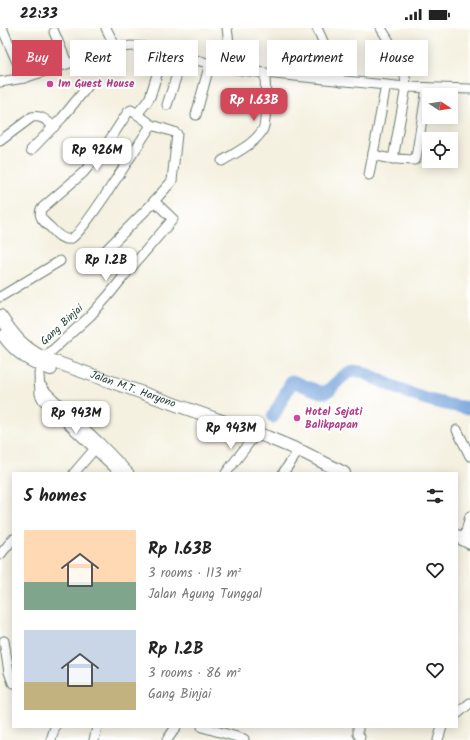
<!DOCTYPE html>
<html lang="en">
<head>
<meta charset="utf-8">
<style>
	body { margin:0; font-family:Kalam,sans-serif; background:#f6f6f6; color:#222; height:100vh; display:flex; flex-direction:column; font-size:15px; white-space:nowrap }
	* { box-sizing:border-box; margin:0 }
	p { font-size:13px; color:#767676 }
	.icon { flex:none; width:22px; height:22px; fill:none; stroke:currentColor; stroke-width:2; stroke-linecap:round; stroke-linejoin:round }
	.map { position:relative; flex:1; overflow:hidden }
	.panel { position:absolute; left:12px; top:444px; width:446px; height:256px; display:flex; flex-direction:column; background:#fff; border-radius:0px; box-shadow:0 2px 10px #0003 }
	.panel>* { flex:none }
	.guide { position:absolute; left:12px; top:12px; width:446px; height:36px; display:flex; gap:8px }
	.needle { width:26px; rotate:102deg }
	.fabs { position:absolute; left:422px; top:60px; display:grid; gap:8px }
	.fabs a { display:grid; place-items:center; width:36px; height:36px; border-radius:0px; background:#fff; box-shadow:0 2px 10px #0003; font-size:20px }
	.price { position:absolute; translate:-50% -34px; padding:0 9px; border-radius:8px; background:#fff; color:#222; font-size:13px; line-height:26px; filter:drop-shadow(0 1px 2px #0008) }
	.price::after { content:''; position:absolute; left:50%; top:24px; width:12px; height:9px; margin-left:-6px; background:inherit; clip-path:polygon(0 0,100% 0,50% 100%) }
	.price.active { background:#d1495b; color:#fff }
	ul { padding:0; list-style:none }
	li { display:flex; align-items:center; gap:12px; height:100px; padding:0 12px }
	li span { display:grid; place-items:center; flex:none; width:112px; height:80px; border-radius:0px; color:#555 }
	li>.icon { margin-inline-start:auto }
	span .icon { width:48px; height:48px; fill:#fffc; stroke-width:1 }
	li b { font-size:17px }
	h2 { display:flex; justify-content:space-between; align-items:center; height:48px; padding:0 12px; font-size:17px }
	.chip { padding:0 14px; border-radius:0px; background:#fff; box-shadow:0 2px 10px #0003; font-size:14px; line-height:36px }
	.chip.active { background:#d1495b; color:#fff }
	.status { display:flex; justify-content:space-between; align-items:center; height:28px; padding:0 20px; background:#fff; direction:ltr }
	.status svg { height:11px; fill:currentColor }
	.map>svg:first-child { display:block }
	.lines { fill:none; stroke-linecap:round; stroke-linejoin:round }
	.river { stroke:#709fd9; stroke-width:13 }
	.minor-casing { stroke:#6a7c71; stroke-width:11 }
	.major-casing { stroke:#6a7c71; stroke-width:14 }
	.minor { stroke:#fff; stroke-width:9 }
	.major { stroke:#fff; stroke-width:12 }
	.hotel-dot { fill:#d1479c; stroke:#fff; stroke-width:1.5 }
	.labels { text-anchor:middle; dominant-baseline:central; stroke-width:4; stroke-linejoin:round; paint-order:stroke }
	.hotel-label { font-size:11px; font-weight:bold; fill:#b23c85; stroke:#fff; text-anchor:start }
	.street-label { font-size:11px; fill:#1f3d34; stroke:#fff }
</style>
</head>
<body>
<div class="status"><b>22:33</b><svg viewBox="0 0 49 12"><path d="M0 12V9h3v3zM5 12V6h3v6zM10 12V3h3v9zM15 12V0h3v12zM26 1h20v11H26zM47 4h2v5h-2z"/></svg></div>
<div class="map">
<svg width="470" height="712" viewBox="0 0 470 712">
	<rect width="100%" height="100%" fill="#fff"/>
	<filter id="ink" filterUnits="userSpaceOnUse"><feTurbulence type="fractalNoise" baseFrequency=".025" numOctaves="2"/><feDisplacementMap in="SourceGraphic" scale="8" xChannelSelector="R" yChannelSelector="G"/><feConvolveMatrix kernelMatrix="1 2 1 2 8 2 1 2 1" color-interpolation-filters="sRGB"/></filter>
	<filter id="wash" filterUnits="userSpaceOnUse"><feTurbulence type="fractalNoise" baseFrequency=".012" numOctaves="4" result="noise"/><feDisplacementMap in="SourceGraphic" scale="16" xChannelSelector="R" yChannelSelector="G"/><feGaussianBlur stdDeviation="0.9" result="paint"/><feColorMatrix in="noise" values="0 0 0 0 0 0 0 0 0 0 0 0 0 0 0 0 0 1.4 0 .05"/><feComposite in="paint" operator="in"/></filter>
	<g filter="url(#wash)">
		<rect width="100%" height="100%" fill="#f5f1e1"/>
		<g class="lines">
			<path class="river" d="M273,389l19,-36 28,11h7c5,-5 18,-19 23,-20 10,-3 21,4 29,8 31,15 57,24 91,28"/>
		</g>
	</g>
	<g filter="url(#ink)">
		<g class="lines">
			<g class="minor-casing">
				<g id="minor">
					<polyline points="2,0 24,50"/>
					<polyline points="106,0 116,20"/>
					<polyline points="227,0 229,15 228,40"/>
					<polyline points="317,0 341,53"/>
					<path d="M381,0c11,19 25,37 25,59l-13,72"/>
					<polyline points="54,4 67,35"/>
					<polyline points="0,54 24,50 116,20 131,18 144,19 228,40 265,45 406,59 470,61"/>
					<polyline points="167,77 183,28"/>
					<path d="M131,82l17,12 2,5 -2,3c-10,15 -68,108 -78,109 -8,2 -15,-7 -20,-12 -6,-5 -12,-10 -9,-18l43,-37 23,-28 21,-32z"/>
					<polyline points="137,86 147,74 150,69 164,24"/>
					<polyline points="196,87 210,35"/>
					<path d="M0,113l32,-24c10,-2 15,4 22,10"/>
					<polyline points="31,122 62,90 88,58"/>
					<path d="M373,125c7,7 31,6 41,7l2,-2 11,-70"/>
					<path d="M222,133c13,-8 31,-16 40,-30 6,-8 3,-46 3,-58"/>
					<polyline points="369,147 386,57"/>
					<polyline points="98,230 148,180 172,153 177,106 174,104 149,96"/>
					<polyline points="0,269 60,233"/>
					<polyline points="39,355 47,365 100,415 129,445"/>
					<polyline points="457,402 470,428"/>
					<polyline points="74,445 99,416"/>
					<polyline points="120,445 43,372 40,366 39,346 44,330 90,288 108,268 124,248 173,191 154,173"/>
					<polyline points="226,445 252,411"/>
					<polyline points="283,445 295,428"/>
					<polyline points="464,511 470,488"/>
					<polyline points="0,527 13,511"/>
					<polyline points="4,613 9,644 13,655"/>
					<polyline points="457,686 470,675"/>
					<polyline points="202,699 244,711"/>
					<polyline points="358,699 358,706 360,709"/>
					<polyline points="51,712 55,699"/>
					<polyline points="94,712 97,699"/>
					<polyline points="167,712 176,699"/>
					<polyline points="438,712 442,699"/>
				</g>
			</g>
			<g class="major-casing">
				<g id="major">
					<path id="s1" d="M0,288c13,19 23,32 44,42l223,79 38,16 39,20"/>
					<path d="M4,308c12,17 28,27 47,33"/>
					<polyline points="457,508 470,515"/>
				</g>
			</g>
			<use href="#minor" class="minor"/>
			<use href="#major" class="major"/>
		</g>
	</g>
	<g class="hotel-dot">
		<circle cx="50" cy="56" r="4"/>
		<circle cx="297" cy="390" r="4"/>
	</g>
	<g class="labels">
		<g class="hotel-label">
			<text x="58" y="56">Im Guest House</text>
			<text x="305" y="384">Hotel Sejati<tspan x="305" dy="13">Balikpapan</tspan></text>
		</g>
		<g class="street-label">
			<text transform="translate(62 297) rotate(-43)">Gang Binjai</text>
			<text stroke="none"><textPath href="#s1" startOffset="156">Jalan M.T. Haryono</textPath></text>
		</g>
	</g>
</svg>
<div class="fabs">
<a><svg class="needle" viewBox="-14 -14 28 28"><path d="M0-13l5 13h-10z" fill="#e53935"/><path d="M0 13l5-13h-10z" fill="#767676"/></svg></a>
<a><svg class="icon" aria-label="locate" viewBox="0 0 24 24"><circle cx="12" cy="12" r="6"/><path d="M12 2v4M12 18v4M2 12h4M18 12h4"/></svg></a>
</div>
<b class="price active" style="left:254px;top:94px">Rp 1.63B</b>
<b class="price" style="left:97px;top:144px">Rp 926M</b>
<b class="price" style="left:106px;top:254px">Rp 1.2B</b>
<b class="price" style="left:76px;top:407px">Rp 943M</b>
<b class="price" style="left:231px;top:422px">Rp 943M</b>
<div class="guide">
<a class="chip active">Buy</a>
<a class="chip">Rent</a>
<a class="chip">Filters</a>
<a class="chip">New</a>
<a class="chip">Apartment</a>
<a class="chip">House</a>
</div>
<section class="panel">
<h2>5 homes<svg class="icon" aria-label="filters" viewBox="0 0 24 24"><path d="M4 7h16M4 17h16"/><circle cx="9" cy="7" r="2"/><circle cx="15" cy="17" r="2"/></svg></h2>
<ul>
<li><span style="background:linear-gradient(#ffd9b3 65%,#7fa58c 0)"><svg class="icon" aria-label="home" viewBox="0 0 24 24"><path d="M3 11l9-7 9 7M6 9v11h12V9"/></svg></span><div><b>Rp 1.63B</b><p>3 rooms · 113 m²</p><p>Jalan Agung Tunggal</p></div><svg class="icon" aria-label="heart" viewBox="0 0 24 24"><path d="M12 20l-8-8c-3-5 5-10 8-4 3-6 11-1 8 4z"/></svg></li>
<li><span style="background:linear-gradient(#c9d6e8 65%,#c2b280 0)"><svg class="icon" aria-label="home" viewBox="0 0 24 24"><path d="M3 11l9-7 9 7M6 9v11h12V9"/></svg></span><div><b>Rp 1.2B</b><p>3 rooms · 86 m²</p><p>Gang Binjai</p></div><svg class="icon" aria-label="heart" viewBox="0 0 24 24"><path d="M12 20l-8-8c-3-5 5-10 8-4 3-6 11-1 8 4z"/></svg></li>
</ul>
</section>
</div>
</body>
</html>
